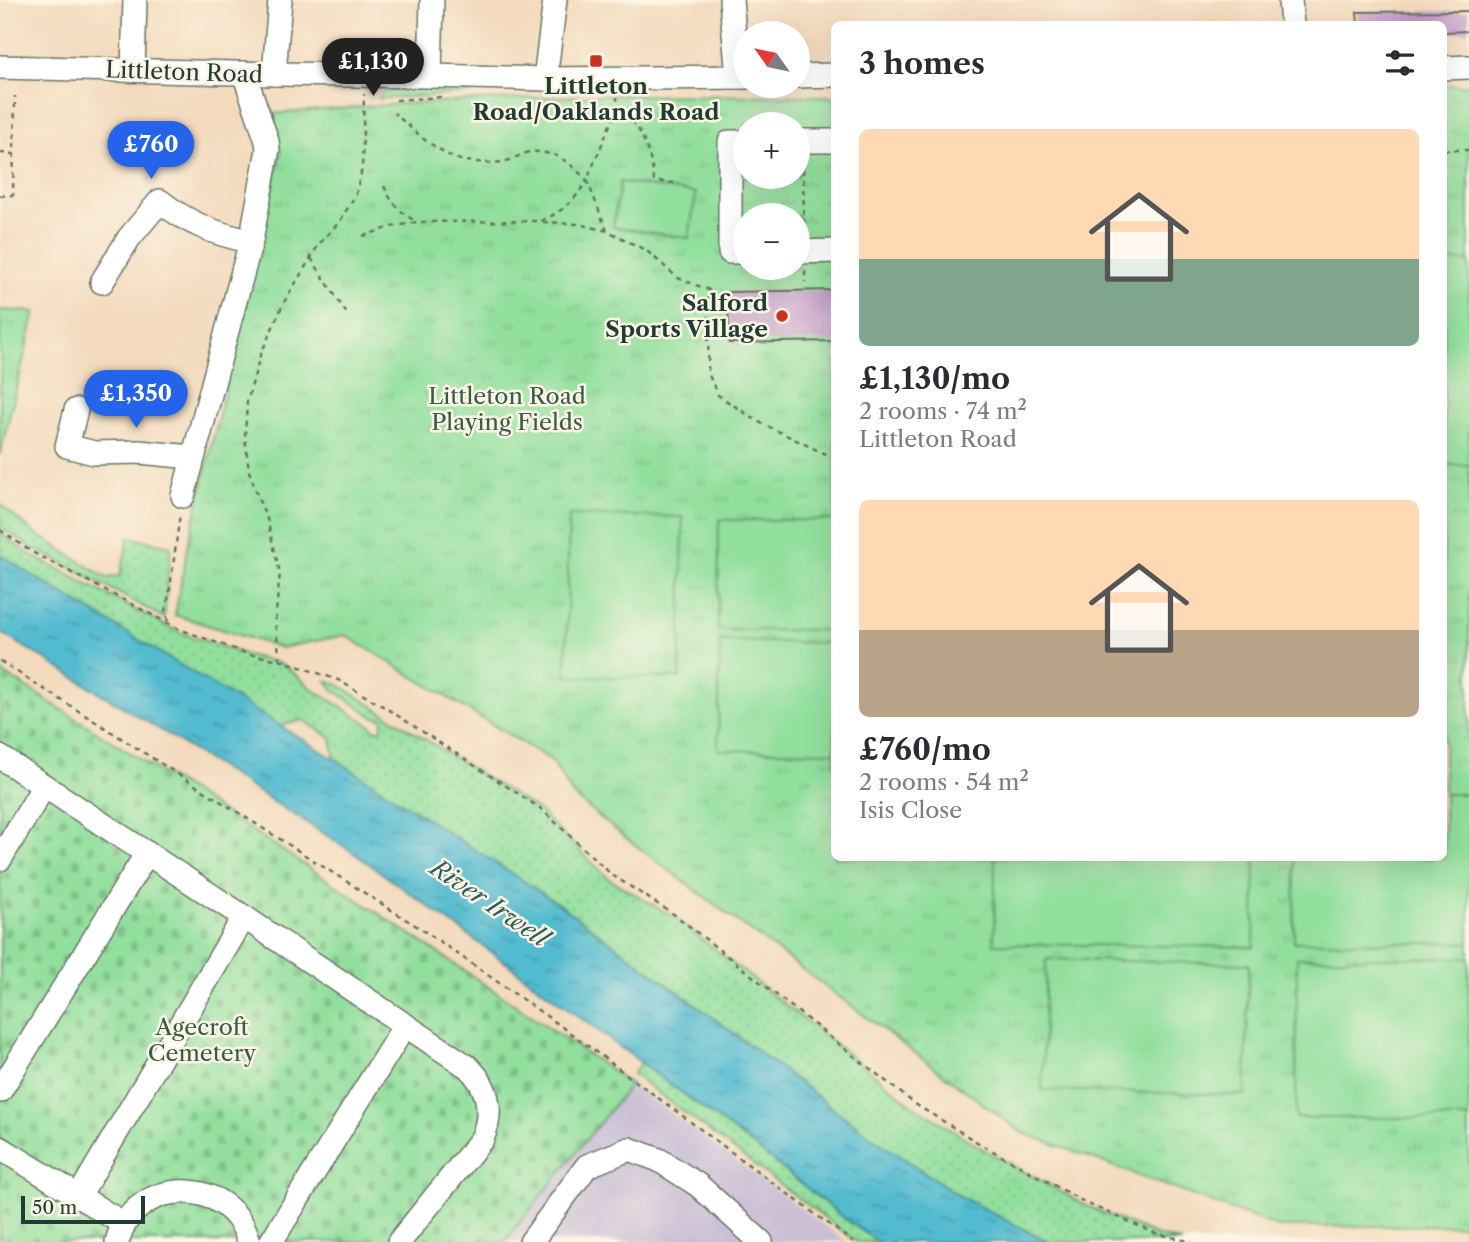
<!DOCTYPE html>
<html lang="en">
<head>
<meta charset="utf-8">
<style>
	body { margin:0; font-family:"Libre Caslon Text",serif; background:#f7f7f7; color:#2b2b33; height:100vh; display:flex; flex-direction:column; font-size:26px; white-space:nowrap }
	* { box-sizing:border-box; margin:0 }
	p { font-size:23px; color:#7c7c81 }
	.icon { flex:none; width:38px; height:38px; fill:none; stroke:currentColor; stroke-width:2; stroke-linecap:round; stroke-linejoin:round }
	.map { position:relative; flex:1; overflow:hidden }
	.sheet { position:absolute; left:831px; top:21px; width:616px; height:840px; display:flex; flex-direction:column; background:#fff; border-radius:10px; box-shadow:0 7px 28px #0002 }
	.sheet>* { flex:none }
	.needle { width:46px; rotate:303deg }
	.buttons { position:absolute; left:733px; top:21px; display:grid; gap:14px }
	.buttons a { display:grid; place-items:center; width:77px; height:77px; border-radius:50%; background:#fff; box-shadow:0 7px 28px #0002; font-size:35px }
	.scale { position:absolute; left:21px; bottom:18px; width:124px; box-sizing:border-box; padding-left:7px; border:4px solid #1f3d34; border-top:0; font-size:19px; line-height:24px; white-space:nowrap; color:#1f3d34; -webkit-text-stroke:5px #fcf5e5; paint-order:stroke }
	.price { position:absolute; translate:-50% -60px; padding:0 16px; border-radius:24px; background:#2563eb; color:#fff; font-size:23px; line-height:46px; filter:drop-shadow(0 2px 4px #0008) }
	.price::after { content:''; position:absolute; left:50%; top:42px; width:21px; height:16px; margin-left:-10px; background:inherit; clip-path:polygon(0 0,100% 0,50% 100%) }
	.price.active { background:#222; color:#fff }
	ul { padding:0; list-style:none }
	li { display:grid; align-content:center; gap:14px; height:371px; padding:0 28px }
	li span { display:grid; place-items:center; height:217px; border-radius:10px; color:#555 }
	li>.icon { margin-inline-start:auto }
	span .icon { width:126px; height:126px; fill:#fffc; stroke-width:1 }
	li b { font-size:30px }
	h2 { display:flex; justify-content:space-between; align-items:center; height:84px; padding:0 28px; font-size:30px }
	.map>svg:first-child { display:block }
	.industrial { fill:#cbbfd5 }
	.grass { fill:url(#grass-dots); stroke:#588e68; stroke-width:2 }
	.cemetery { fill:url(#cemetery-stones); stroke:#588e68; stroke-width:2 }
	.park { fill:url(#park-tufts); stroke:#588e68; stroke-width:2; fill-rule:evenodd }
	.pitch { fill:#92df9d; stroke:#588e68; stroke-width:2 }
	.water { fill:url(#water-ripples); stroke:#387c82; stroke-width:2 }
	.building { fill:#c29cc7 }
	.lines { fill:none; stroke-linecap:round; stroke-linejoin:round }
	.minor-casing { stroke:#697464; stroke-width:26 }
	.path { stroke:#697464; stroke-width:2.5; stroke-dasharray:5 5; stroke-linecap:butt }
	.minor { stroke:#fff; stroke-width:23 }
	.poi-dot { fill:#c8321e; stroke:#fcf5e5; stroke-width:2.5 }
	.labels { text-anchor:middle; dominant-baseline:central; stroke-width:5; stroke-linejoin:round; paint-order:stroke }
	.street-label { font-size:23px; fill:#1f3d34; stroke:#fcf5e5 }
	.poi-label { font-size:23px; font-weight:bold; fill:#1f3d34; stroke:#fcf5e5 }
	.park-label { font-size:23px; fill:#365d49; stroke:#fcf5e5 }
	.water-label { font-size:24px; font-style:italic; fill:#2c5c5b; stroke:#fcf5e5 }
</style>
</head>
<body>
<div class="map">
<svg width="1469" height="1242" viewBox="0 0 1469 1242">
	<defs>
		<pattern id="grass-dots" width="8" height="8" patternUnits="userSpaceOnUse" patternTransform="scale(1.75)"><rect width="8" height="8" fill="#92df9d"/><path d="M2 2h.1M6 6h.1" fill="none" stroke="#7dc088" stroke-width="1.8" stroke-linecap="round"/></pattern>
		<pattern id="cemetery-stones" width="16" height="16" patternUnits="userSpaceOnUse" patternTransform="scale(1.75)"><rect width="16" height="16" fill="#92df9d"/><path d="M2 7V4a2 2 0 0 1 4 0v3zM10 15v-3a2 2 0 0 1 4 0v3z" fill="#7dc088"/></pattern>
		<pattern id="park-tufts" width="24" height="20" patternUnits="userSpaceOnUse" patternTransform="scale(1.75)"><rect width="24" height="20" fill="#92df9d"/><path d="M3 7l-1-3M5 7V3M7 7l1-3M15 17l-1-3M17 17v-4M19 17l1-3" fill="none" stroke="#7dc088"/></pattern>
		<pattern id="water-ripples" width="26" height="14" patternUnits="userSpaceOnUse" patternTransform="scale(1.75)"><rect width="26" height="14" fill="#52bbd0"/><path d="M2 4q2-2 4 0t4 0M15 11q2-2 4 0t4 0" fill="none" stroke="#4399aa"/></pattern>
	</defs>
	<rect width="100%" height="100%" fill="#fcf5e5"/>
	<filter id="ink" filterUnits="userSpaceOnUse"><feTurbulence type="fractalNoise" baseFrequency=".0143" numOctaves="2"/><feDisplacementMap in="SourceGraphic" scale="14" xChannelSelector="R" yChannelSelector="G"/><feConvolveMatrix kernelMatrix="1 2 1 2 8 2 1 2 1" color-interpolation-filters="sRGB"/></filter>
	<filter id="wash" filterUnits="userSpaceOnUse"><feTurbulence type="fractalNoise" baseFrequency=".00686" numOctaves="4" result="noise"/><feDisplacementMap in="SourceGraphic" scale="28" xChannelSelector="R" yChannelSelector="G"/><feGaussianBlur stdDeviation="1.57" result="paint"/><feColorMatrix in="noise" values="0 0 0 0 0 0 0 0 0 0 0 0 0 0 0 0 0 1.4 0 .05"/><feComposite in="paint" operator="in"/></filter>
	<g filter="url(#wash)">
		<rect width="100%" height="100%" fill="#f3dabc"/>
		<polygon class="industrial" points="631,1084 847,1242 504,1242"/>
		<g class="grass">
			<polygon points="390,87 471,87 471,93 378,99 381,94"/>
			<polygon points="0,504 33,532 107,578 120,576 129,537 171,546 164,618 72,568 34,549 3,529 0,526"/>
			<polygon points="0,533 31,555 178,632 247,655 284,665 311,688 370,725 374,730 380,730 382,728 383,721 381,718 374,717 335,691 327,681 339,685 539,811 609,879 674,917 914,1106 981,1148 1087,1206 1155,1235 1182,1242 1049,1242 963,1198 871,1137 715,1019 560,905 335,759 331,738 303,720 280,726 40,580 0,555"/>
			<polygon points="641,1063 754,1146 844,1218 878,1242 857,1242 633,1074"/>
		</g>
		<path class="cemetery" d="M0,671c214,133 424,270 631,413l-127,158h-504z"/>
		<g class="park">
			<path d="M1444,85h25v1140l-191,2 -257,-95 -398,-296 -50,-41 -21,-34 -207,-126 -64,13 -106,-33 12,-65 94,-398 -12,-38 131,-10 204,-9 231,1v762h609zM746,124h52v53h-52zM746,215h52v53h-52z"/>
			<polygon points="0,310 35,312 0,455"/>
		</g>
		<g class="pitch">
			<polygon points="620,182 696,193 689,238 613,227"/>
			<rect x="1444" y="261" width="25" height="204"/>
			<polygon points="569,515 683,517 680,678 566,676"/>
			<polygon points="719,520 835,520 835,630 718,630"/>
			<polygon points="720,641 835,643 835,752 718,750"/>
			<polygon points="1444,794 1469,794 1469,943 1294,942 1295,858 1444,858"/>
			<polygon points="995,858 1255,858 1254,947 994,944"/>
			<polygon points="1297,958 1469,958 1469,1118 1296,1118"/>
			<polygon points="1046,959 1249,964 1245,1095 1042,1090"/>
		</g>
		<polygon class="water" points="0,555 40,580 335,759 560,905 715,1019 871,1137 963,1198 1049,1242 878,1242 844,1218 754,1146 471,937 348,849 162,731 0,632"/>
		<g id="blocks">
			<g class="building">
				<polygon points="1469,11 1469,31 1444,32 1444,24 1358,24 1357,12"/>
				<polygon points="835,290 835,341 729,343 728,292"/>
			</g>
		</g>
	</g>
	<g filter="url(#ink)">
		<use href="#blocks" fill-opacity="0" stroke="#697464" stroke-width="2"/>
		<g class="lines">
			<g class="minor-casing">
				<g id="minor">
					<polyline points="731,0 738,77"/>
					<polyline points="1290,0 1292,24"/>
					<polyline points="0,67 274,74 430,76 545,79 746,77"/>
					<polyline points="1444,68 1469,67"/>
					<polyline points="133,70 135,0"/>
					<polyline points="274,74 280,0"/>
					<polyline points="430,76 432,0"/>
					<polyline points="798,76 835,75"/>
					<polyline points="545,79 555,0"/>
					<polyline points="798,141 835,141"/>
					<polyline points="746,142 730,142 730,252 746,252"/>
					<polyline points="798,252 835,251"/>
					<path d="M102,282l27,-44 31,-37c27,22 56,34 91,40"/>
					<polyline points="76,410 67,446 94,453 139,452 192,457"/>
					<polyline points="183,496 251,241 268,149 267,141 244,73"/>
					<polyline points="0,757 244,917 405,1025 271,1242"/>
					<polyline points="0,859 44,786"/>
					<polyline points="0,1091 147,853"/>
					<polyline points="0,1148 124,1224"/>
					<polyline points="79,1196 244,917"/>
					<path d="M117,1242c17,-67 115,-67 132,0"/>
					<path d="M399,1242l83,-103c11,-26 8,-51 -14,-72l-63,-42"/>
					<polyline points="531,1242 587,1166 629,1149 659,1160 698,1185 761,1242"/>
				</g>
			</g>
			<g class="path">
				<polyline points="396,100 442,97"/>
				<path d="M617,108c23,11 35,49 37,73l20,2"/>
				<polyline points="1444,150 1469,150"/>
				<polyline points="0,153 14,154"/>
				<polyline points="803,159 804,233"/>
				<path d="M384,186c7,16 16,27 32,35"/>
				<polyline points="0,196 13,195 15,96"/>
				<polyline points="543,222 578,224 608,231 647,251 678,278 709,290 708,373 718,395 759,422 821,452 835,457"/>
				<polyline points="607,231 587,180 617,108 617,97"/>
				<path d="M363,236l28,-9 27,-5 122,-1c21,-8 36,-21 47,-41l-18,-17 -16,-9 -22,-3 -27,11 -13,1 -28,-2 -13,-5 -24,-15 -32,-28"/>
				<polyline points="311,258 347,314"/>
				<polyline points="805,271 805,282"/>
				<polyline points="0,530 32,552 179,629 248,654 280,660 318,673 338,680 386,708 540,808 612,875 675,915 915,1104 982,1145 1088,1204 1155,1233 1192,1242"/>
				<polyline points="168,621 165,611 169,596 180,514"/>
				<polyline points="280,660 275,622 280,573 267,519 260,503 249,471 245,437 247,402 260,356 283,304 319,244 340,221 356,194 362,169 364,94"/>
				<polyline points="0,661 429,934 565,1029 853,1242"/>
			</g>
			<use href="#minor" class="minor"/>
		</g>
	</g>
	<g class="poi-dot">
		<rect x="589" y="54" width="14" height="14" rx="3.5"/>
		<circle cx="782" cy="316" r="7"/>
	</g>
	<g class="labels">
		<g class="street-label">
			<text transform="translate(184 72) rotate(2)">Littleton Road</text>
		</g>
		<g class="poi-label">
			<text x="596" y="86">Littleton<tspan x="596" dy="26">Road/Oaklands Road</tspan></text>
			<text x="768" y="303" text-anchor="end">Salford<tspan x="768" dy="26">Sports Village</tspan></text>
		</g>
		<g class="park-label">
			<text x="507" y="396">Littleton Road<tspan x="507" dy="26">Playing Fields</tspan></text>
			<text x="202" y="1027">Agecroft<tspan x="202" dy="26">Cemetery</tspan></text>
		</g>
		<g class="water-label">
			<text transform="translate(490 903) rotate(34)">River Irwell</text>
		</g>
	</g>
</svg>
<div class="buttons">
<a><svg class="needle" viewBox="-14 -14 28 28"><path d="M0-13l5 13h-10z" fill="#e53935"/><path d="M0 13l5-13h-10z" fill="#7c7c81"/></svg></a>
<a>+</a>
<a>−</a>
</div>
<div class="scale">50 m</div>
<b class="price active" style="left:373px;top:98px">£1,130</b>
<b class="price" style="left:151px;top:181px">£760</b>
<b class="price" style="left:136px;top:430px">£1,350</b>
<section class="sheet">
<h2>3 homes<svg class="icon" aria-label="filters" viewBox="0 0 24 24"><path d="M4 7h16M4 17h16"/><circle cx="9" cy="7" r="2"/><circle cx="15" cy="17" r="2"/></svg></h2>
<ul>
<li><span style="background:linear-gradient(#ffd9b3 60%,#7fa58c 0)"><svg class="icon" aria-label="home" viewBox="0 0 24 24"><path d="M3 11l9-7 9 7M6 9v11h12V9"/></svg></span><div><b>£1,130/mo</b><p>2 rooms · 74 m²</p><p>Littleton Road</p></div></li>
<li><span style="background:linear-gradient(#ffd9b3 60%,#b9a48a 0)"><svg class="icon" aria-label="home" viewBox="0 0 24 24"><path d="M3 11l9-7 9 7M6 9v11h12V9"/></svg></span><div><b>£760/mo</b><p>2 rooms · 54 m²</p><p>Isis Close</p></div></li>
</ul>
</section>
</div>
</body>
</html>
